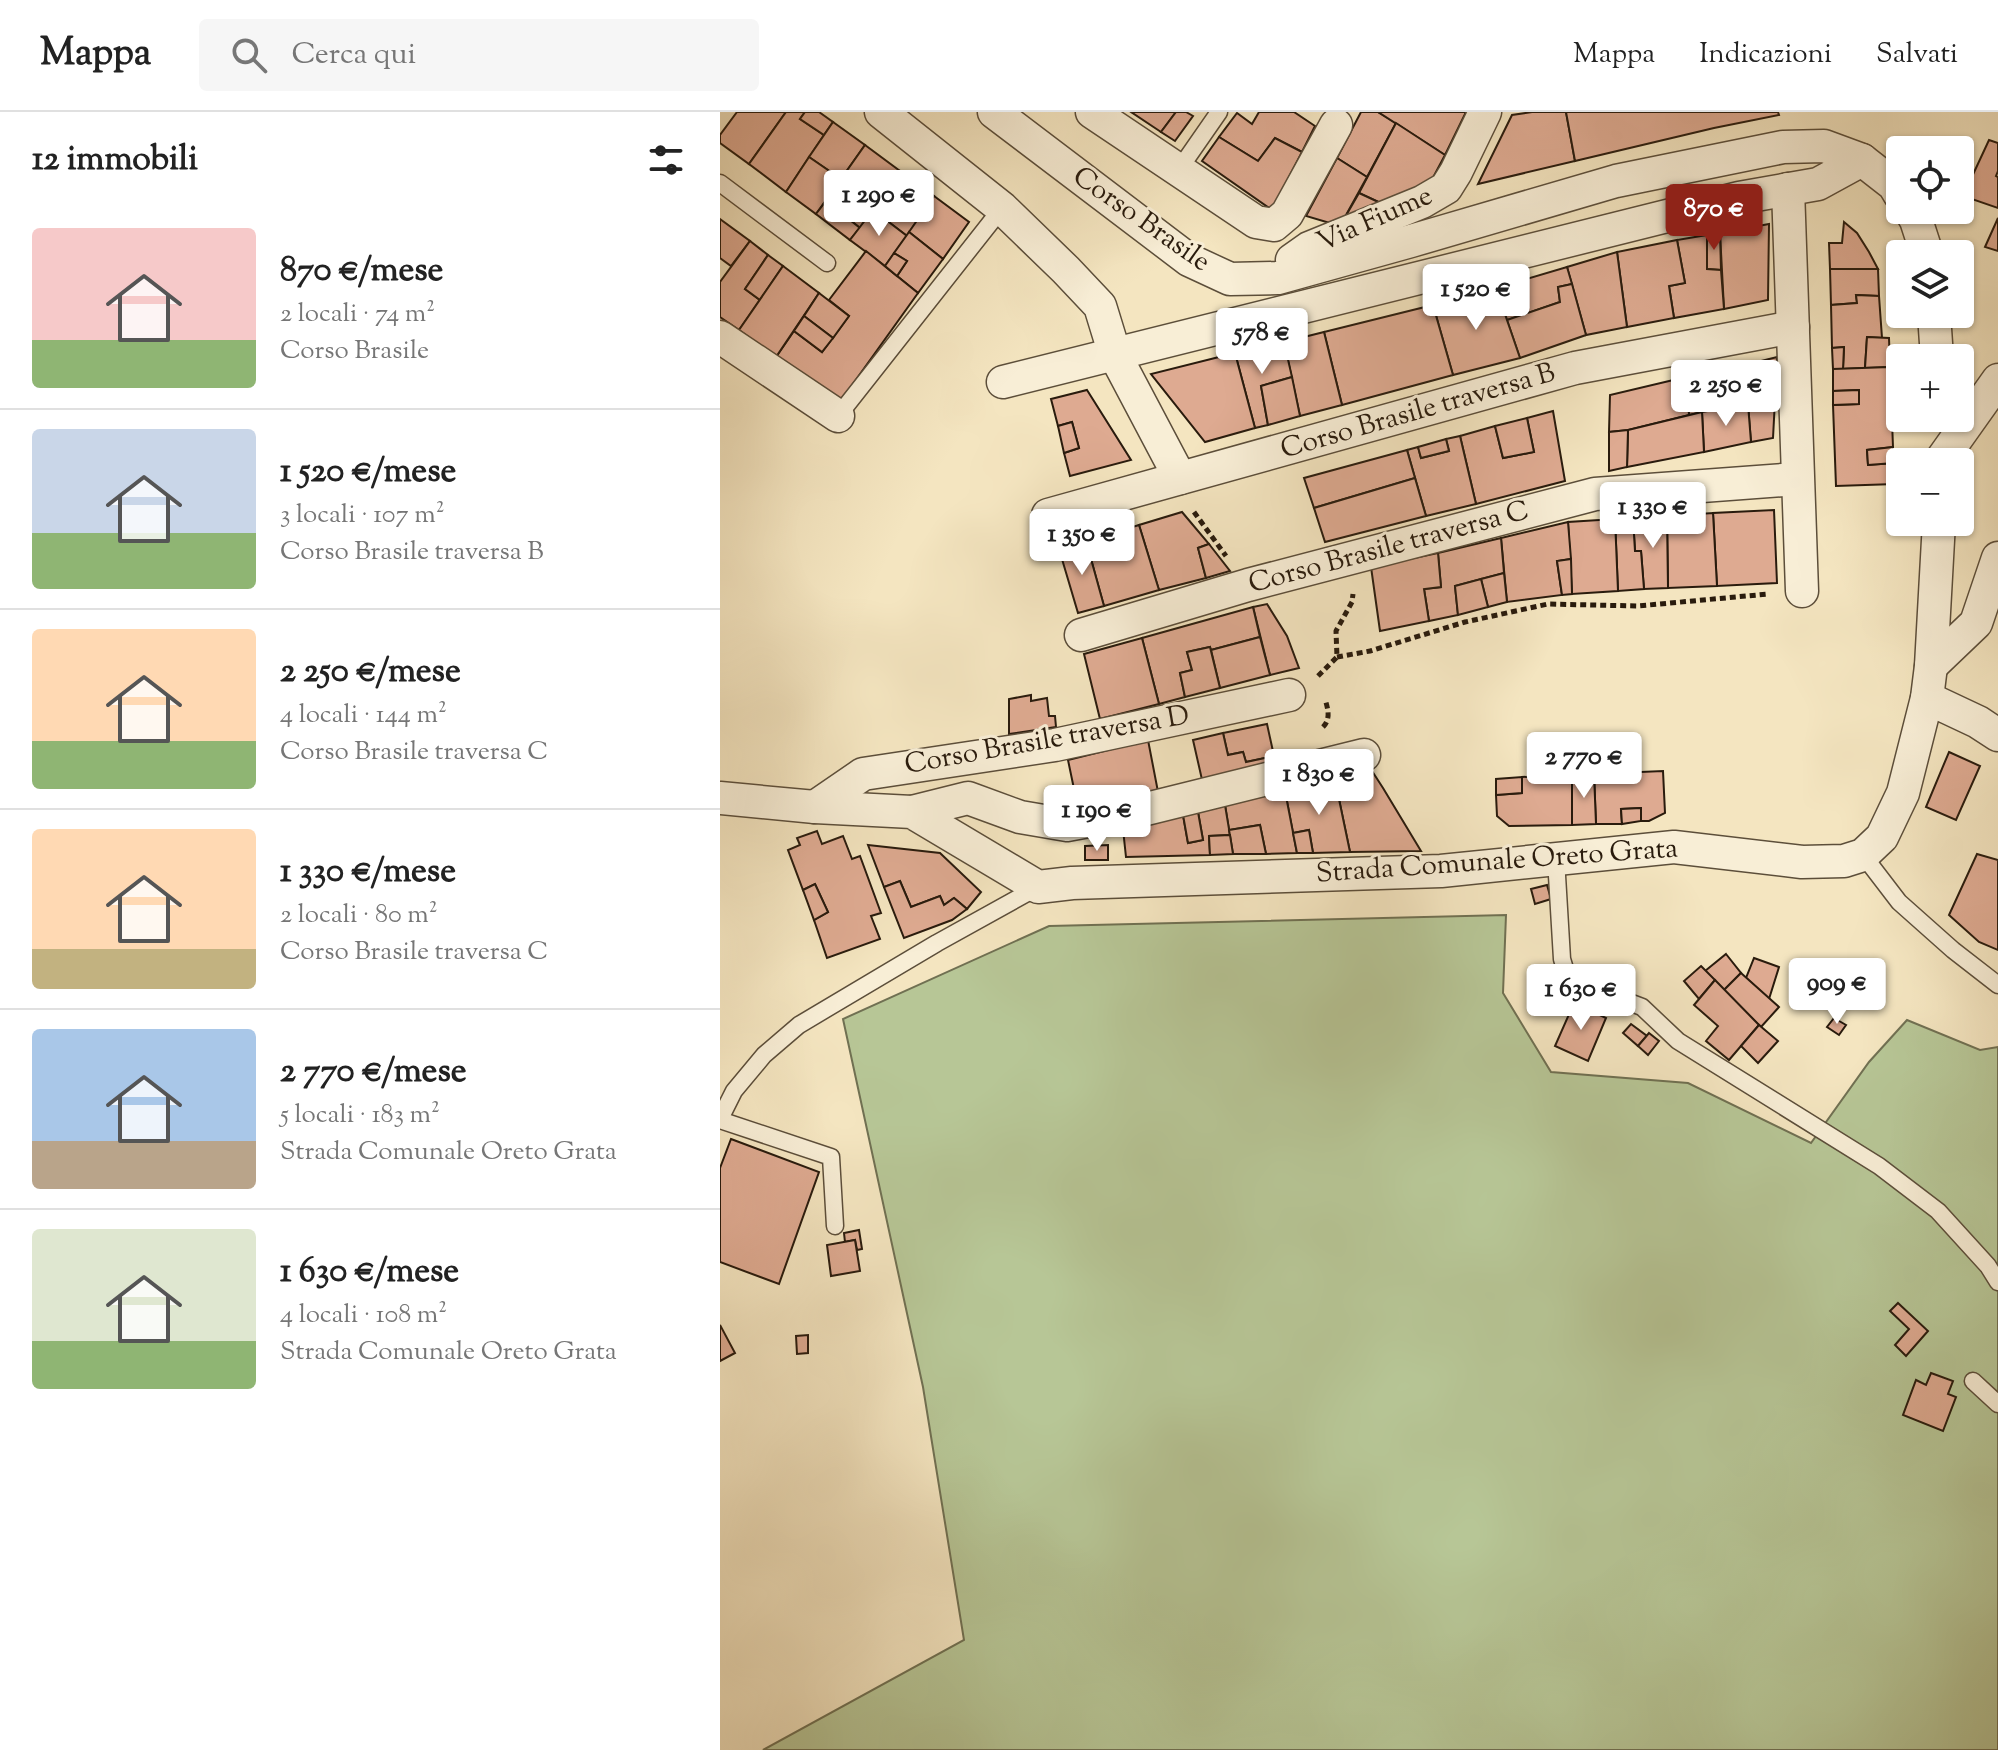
<!DOCTYPE html>
<html lang="it">
<head>
<meta charset="utf-8">
<style>
	body { margin:0; font-family:"Sorts Mill Goudy",serif; background:#f6f6f6; color:#222; height:100vh; display:flex; flex-direction:column; font-size:30px; white-space:nowrap }
	* { box-sizing:border-box; margin:0 }
	p { font-size:26px; color:#767676 }
	.icon { flex:none; width:44px; height:44px; fill:none; stroke:currentColor; stroke-width:2; stroke-linecap:round; stroke-linejoin:round }
	.map { position:relative; flex:1; overflow:hidden }
	.sheet { display:flex; flex-direction:column; background:#fff; width:720px }
	.sheet>* { flex:none }
	.controls { position:absolute; left:1166px; top:24px; display:grid; gap:16px }
	.controls a { display:grid; place-items:center; width:88px; height:88px; border-radius:8px; background:#fff; box-shadow:0 2px 6px #0004; font-size:40px }
	.price { position:absolute; translate:-50% -68px; padding:0 18px; border-radius:8px; background:#fff; color:#222; font-size:26px; line-height:52px; filter:drop-shadow(0 2px 4px #0008) }
	.price::after { content:''; position:absolute; left:50%; top:48px; width:24px; height:18px; margin-left:-12px; background:inherit; clip-path:polygon(0 0,100% 0,50% 100%) }
	.price.on { background:#8f2418; color:#fff }
	ul { padding:0; list-style:none }
	li { display:flex; align-items:center; gap:24px; height:200px; padding:0 32px }
	li+li { border-top:2px solid #e0e0e0 }
	li span { display:grid; place-items:center; flex:none; width:224px; height:160px; border-radius:8px; color:#555 }
	li>.icon { margin-inline-start:auto }
	span .icon { width:96px; height:96px; fill:#fffc; stroke-width:1 }
	li b { font-size:34px }
	h2 { display:flex; justify-content:space-between; align-items:center; height:96px; padding:0 32px; font-size:34px }
	header { display:flex; align-items:center; gap:48px; box-sizing:border-box; height:112px; padding:0 40px; background:#fff; border-bottom:2px solid #e0e0e0 }
	header strong { font-size:38px }
	nav { display:flex; gap:44px; margin-inline-start:auto; font-size:28px }
	.search { width:560px; height:72px; background:#f6f6f6; display:flex; align-items:center; gap:20px; box-sizing:border-box; padding:0 28px; border-radius:8px; color:#767676; font-size:30px }
	main { display:flex; flex:1; min-height:0 }
	.map>svg:first-child { display:block }
	.green { fill:#b7c696; stroke:#707052; stroke-width:2 }
	.building { fill:#deaa91; stroke:#291b0d; stroke-width:2 }
	.lines { fill:none; stroke-linecap:round; stroke-linejoin:round }
	.service-casing { stroke:#5c4e3a; stroke-width:19 }
	.minor-casing { stroke:#5c4e3a; stroke-width:35 }
	.path { stroke:#291b0d; stroke-width:5; stroke-dasharray:6 4; stroke-linecap:butt }
	.service { stroke:#f8eed6; stroke-width:16 }
	.minor { stroke:#f8eed6; stroke-width:32 }
	.labels { text-anchor:middle; dominant-baseline:central; stroke-width:6; stroke-linejoin:round; paint-order:stroke }
	.street-label { font-size:28px; fill:#291b0d; stroke:#f8eed6 }
</style>
</head>
<body>
<header>
<strong>Mappa</strong>
<div class="search"><svg class="icon" aria-label="search" viewBox="0 0 24 24"><circle cx="10" cy="10" r="6"/><path d="M15 15l6 6"/></svg>Cerca qui</div>
<nav><a>Mappa</a><a>Indicazioni</a><a>Salvati</a></nav>
</header>
<main>
<section class="sheet">
<h2>12 immobili<svg class="icon" aria-label="filters" viewBox="0 0 24 24"><path d="M4 7h16M4 17h16"/><circle cx="9" cy="7" r="2"/><circle cx="15" cy="17" r="2"/></svg></h2>
<ul>
<li><span style="background:linear-gradient(#f6c9c9 70%,#8fb573 0)"><svg class="icon" aria-label="home" viewBox="0 0 24 24"><path d="M3 11l9-7 9 7M6 9v11h12V9"/></svg></span><div><b>870 €/mese</b><p>2 locali · 74 m²</p><p>Corso Brasile</p></div></li>
<li><span style="background:linear-gradient(#c9d6e8 65%,#8fb573 0)"><svg class="icon" aria-label="home" viewBox="0 0 24 24"><path d="M3 11l9-7 9 7M6 9v11h12V9"/></svg></span><div><b>1 520 €/mese</b><p>3 locali · 107 m²</p><p>Corso Brasile traversa B</p></div></li>
<li><span style="background:linear-gradient(#ffd9b3 70%,#8fb573 0)"><svg class="icon" aria-label="home" viewBox="0 0 24 24"><path d="M3 11l9-7 9 7M6 9v11h12V9"/></svg></span><div><b>2 250 €/mese</b><p>4 locali · 144 m²</p><p>Corso Brasile traversa C</p></div></li>
<li><span style="background:linear-gradient(#ffd9b3 75%,#c2b280 0)"><svg class="icon" aria-label="home" viewBox="0 0 24 24"><path d="M3 11l9-7 9 7M6 9v11h12V9"/></svg></span><div><b>1 330 €/mese</b><p>2 locali · 80 m²</p><p>Corso Brasile traversa C</p></div></li>
<li><span style="background:linear-gradient(#a9c7e8 70%,#b9a48a 0)"><svg class="icon" aria-label="home" viewBox="0 0 24 24"><path d="M3 11l9-7 9 7M6 9v11h12V9"/></svg></span><div><b>2 770 €/mese</b><p>5 locali · 183 m²</p><p>Strada Comunale Oreto Grata</p></div></li>
<li><span style="background:linear-gradient(#dfe7d0 70%,#8fb573 0)"><svg class="icon" aria-label="home" viewBox="0 0 24 24"><path d="M3 11l9-7 9 7M6 9v11h12V9"/></svg></span><div><b>1 630 €/mese</b><p>4 locali · 108 m²</p><p>Strada Comunale Oreto Grata</p></div></li>
</ul>
</section>
<div class="map">
<svg width="1278" height="1638" viewBox="0 0 1278 1638">
	<rect width="100%" height="100%" fill="#f4e5c0"/>
	<filter id="stains"><feTurbulence type="fractalNoise" baseFrequency=".0025" numOctaves="4"/><feColorMatrix values="0 0 0 0 .2 0 0 0 0 .09 0 0 0 0 .02 0 0 0 .5 -.17"/></filter>
	<radialGradient id="worn" r=".72"><stop offset=".6" stop-color="#630" stop-opacity="0"/><stop offset="1" stop-color="#630" stop-opacity=".3"/></radialGradient>
	<polygon class="green" points="786,803 783,881 831,960 968,971 1091,1031 1149,950 1187,908 1260,938 1278,935 1278,1638 43,1638 244,1528 203,1275 123,907 329,814"/>
	<g class="building">
		<polygon points="17,0 66,0 29,52 0,31 0,23"/>
		<polygon points="66,0 85,0 80,7 104,23 66,80 29,52"/>
		<polygon points="85,0 99,0 113,10 104,23 80,7"/>
		<polygon points="411,0 456,0 441,20"/>
		<polygon points="456,0 466,0 473,4 455,29 441,20"/>
		<polygon points="539,0 574,0 595,14 582,40 555,26 538,49 499,25 517,1 532,12"/>
		<polygon points="641,0 658,0 676,11 647,65 617,46"/>
		<polygon points="658,0 746,0 725,43"/>
		<polygon points="812,0 846,0 855,49 758,72 792,3"/>
		<polygon points="846,0 1058,0 1059,3 994,16 855,49"/>
		<polygon points="113,10 145,33 121,67 89,45"/>
		<polygon points="676,11 725,43 707,77 667,94 639,81"/>
		<polygon points="499,25 538,49 555,26 582,40 552,98 482,49"/>
		<polygon points="1269,28 1278,31 1278,59 1276,64 1278,65 1278,96 1243,84"/>
		<polygon points="145,33 180,59 155,95 121,67"/>
		<polygon points="89,45 121,67 96,102 66,80"/>
		<polygon points="617,46 647,65 620,114 586,104"/>
		<polygon points="180,59 214,84 187,124 153,98"/>
		<polygon points="121,67 155,95 140,116 106,89"/>
		<polygon points="639,81 667,94 620,114"/>
		<polygon points="214,84 249,110 223,147 189,120"/>
		<polygon points="106,89 140,116 130,128 96,102"/>
		<polygon points="153,98 187,124 165,154 130,128"/>
		<polygon points="1278,106 1278,139 1265,135"/>
		<polygon points="0,107 30,129 11,154 0,146"/>
		<polygon points="1124,110 1137,121 1149,140 1158,157 1110,157 1109,131 1122,131"/>
		<polygon points="1049,112 1048,188 1004,197 1000,121"/>
		<polygon points="189,120 223,147 198,181 177,164 187,149 174,141"/>
		<polygon points="1000,121 1001,158 987,157 987,123"/>
		<polygon points="987,123 987,157 1001,158 1004,197 954,206 949,174 965,171 957,128"/>
		<polygon points="957,128 965,171 949,174 954,206 907,215 897,140"/>
		<polygon points="30,129 48,143 25,177 40,188 19,218 0,205 0,170"/>
		<polygon points="146,139 198,181 120,290 56,245 74,219 102,240 129,204 109,188"/>
		<polygon points="897,140 907,215 866,223 847,155"/>
		<polygon points="174,141 187,149 177,164 165,154"/>
		<polygon points="48,143 63,154 40,188 25,177"/>
		<polygon points="63,154 99,181 56,245 19,218"/>
		<polygon points="847,155 852,172 838,175 840,190 787,208 776,176"/>
		<polygon points="1110,157 1158,157 1159,184 1136,183 1137,191 1111,193"/>
		<polygon points="852,172 866,223 800,246 787,208 840,190 838,175"/>
		<polygon points="776,176 800,246 733,263 713,193"/>
		<polygon points="99,181 129,204 113,226 84,204"/>
		<polygon points="1136,183 1159,184 1162,226 1147,225 1145,256 1123,257 1124,235 1112,236 1111,193 1137,191"/>
		<polygon points="713,193 733,263 622,293 604,220"/>
		<polygon points="84,204 113,226 102,240 74,219"/>
		<polygon points="604,220 622,293 580,304 564,230"/>
		<polygon points="1147,225 1169,226 1170,255 1145,256"/>
		<polygon points="564,230 572,265 541,274 548,313 535,316 515,241"/>
		<polygon points="1124,235 1123,257 1113,257 1112,236"/>
		<polygon points="515,241 535,316 485,330 431,262"/>
		<polygon points="1057,245 1056,272 1026,278 1021,254"/>
		<polygon points="1021,254 1026,278 1056,272 1055,288 982,300 980,262"/>
		<polygon points="1170,255 1173,335 1147,338 1148,353 1174,351 1175,372 1116,374 1113,293 1139,292 1139,278 1113,279 1113,257"/>
		<polygon points="980,262 982,300 969,303 966,265"/>
		<polygon points="572,265 580,304 548,313 541,274"/>
		<polygon points="966,265 969,303 908,318 889,320 890,283"/>
		<polygon points="367,278 411,348 350,364 344,341 359,336 352,310 338,314 331,287"/>
		<polygon points="1139,278 1139,292 1113,293 1113,279"/>
		<polygon points="1055,288 1053,326 1031,330 1028,292"/>
		<polygon points="1028,292 1031,330 984,340 982,300"/>
		<polygon points="833,299 845,369 756,392 740,324 775,314 783,346 814,340 807,306"/>
		<polygon points="982,300 984,340 907,355 908,318"/>
		<polygon points="807,306 814,340 783,346 775,314"/>
		<polygon points="352,310 359,336 344,341 338,314"/>
		<polygon points="908,318 907,355 889,359 889,320"/>
		<polygon points="740,324 756,392 706,404 687,338 698,335 701,346 729,339 726,327"/>
		<polygon points="726,327 729,339 701,346 698,335"/>
		<polygon points="1173,335 1174,351 1148,353 1147,338"/>
		<polygon points="687,338 695,366 594,396 584,366"/>
		<polygon points="695,366 706,404 605,430 594,396"/>
		<polygon points="1054,398 1057,471 997,474 993,401"/>
		<polygon points="462,400 489,432 478,436 486,466 439,478 419,413"/>
		<polygon points="993,401 997,474 948,476 947,404"/>
		<polygon points="947,404 948,476 924,477 921,439 915,439 913,406"/>
		<polygon points="913,406 915,439 921,439 924,477 898,479 895,407"/>
		<polygon points="895,407 898,479 852,482 848,410"/>
		<polygon points="848,410 851,447 837,449 842,483 787,490 781,426"/>
		<polygon points="419,413 439,478 384,494 366,429"/>
		<polygon points="781,426 784,461 735,474 738,503 709,509 704,477 721,475 718,441"/>
		<polygon points="366,429 384,494 358,501 339,437"/>
		<polygon points="489,432 510,459 486,466 478,436"/>
		<polygon points="718,441 721,475 704,477 709,509 660,519 651,455"/>
		<polygon points="851,447 852,482 842,483 837,449"/>
		<polygon points="784,461 787,490 768,495 761,467"/>
		<polygon points="761,467 768,495 738,503 735,474"/>
		<polygon points="547,492 567,524 579,556 550,563 533,495"/>
		<polygon points="533,495 540,525 491,538 490,535 467,540 472,558 460,561 465,585 439,592 422,526"/>
		<polygon points="540,525 550,563 500,576 491,538"/>
		<polygon points="422,526 439,592 380,607 364,542"/>
		<polygon points="490,535 500,576 465,585 460,561 472,558 467,540"/>
		<polygon points="311,583 311,589 327,586 329,604 335,604 336,615 289,622 289,587"/>
		<polygon points="547,612 554,644 526,650 523,640 508,643 503,621"/>
		<polygon points="503,621 508,643 523,640 526,650 554,644 557,656 483,672 473,628"/>
		<polygon points="428,628 439,685 359,701 348,648"/>
		<polygon points="1229,640 1260,654 1236,708 1206,695"/>
		<polygon points="652,659 663,676 701,739 630,740 615,668"/>
		<polygon points="943,659 945,701 929,709 921,709 921,696 901,697 902,712 876,712 874,662"/>
		<polygon points="874,662 876,712 852,713 852,663"/>
		<polygon points="852,663 852,713 789,714 777,704 776,683 802,681 802,665"/>
		<polygon points="802,665 802,681 776,683 776,667"/>
		<polygon points="615,668 630,740 593,741 589,718 573,721 565,679"/>
		<polygon points="565,679 577,741 546,742 540,713 509,718 505,693"/>
		<polygon points="505,693 510,723 489,724 490,743 406,745 403,717 463,703 468,731 483,728 478,700"/>
		<polygon points="921,696 921,709 902,712 901,697"/>
		<polygon points="478,700 483,728 468,731 463,703"/>
		<polygon points="540,713 546,742 513,742 509,718"/>
		<polygon points="589,718 593,741 577,741 573,721"/>
		<polygon points="97,719 102,732 123,724 132,747 140,744 161,801 151,804 160,827 107,846 94,808 108,800 95,772 83,778 68,738 80,733 77,726"/>
		<polygon points="510,723 513,742 490,743 489,724"/>
		<polygon points="148,733 220,741 261,780 247,797 234,786 224,793 220,784 191,795 180,769 164,775"/>
		<polygon points="388,733 388,748 365,748 365,734"/>
		<polygon points="1257,742 1278,748 1278,838 1259,830 1229,803"/>
		<polygon points="180,769 191,795 220,784 224,793 234,786 247,797 232,808 184,826 164,775"/>
		<polygon points="95,772 108,800 94,808 83,778"/>
		<polygon points="827,773 831,787 815,792 811,777"/>
		<polygon points="1006,842 1021,861 1004,878 985,859"/>
		<polygon points="1034,846 1059,855 1049,887 1026,866"/>
		<polygon points="981,854 995,868 979,887 964,869"/>
		<polygon points="1021,861 1059,895 1041,915 1004,878"/>
		<polygon points="995,868 1039,913 1009,948 986,929 998,914 974,893"/>
		<polygon points="854,891 886,906 868,949 835,934"/>
		<polygon points="1114,906 1126,913 1119,923 1107,915"/>
		<polygon points="911,912 927,924 918,934 903,921"/>
		<polygon points="1039,913 1058,929 1038,951 1021,934"/>
		<polygon points="929,921 939,929 928,943 918,934"/>
		<polygon points="11,1027 99,1060 59,1172 0,1150 0,1056"/>
		<polygon points="139,1118 142,1137 137,1138 135,1128 125,1130 124,1121"/>
		<polygon points="135,1128 140,1159 111,1164 107,1133"/>
		<polygon points="1178,1191 1208,1219 1186,1244 1175,1233 1189,1217 1170,1199"/>
		<polygon points="0,1213 15,1241 0,1249"/>
		<polygon points="88,1223 88,1241 77,1242 76,1224"/>
		<polygon points="1211,1261 1233,1269 1228,1282 1236,1285 1223,1319 1183,1303 1196,1268 1206,1273"/>
	</g>
	<g class="lines">
		<g class="service-casing">
			<g id="service">
				<polyline points="458,59 499,0"/>
				<polyline points="0,71 107,151"/>
				<polyline points="118,304 282,96"/>
				<polyline points="1143,743 1179,790 1233,838 1278,873"/>
				<polyline points="836,747 842,847 848,867 922,895 958,929 1159,1054 1218,1099 1268,1154 1278,1170"/>
				<polyline points="0,1007 14,979 44,943 79,913 217,831 318,775"/>
				<polyline points="0,1008 111,1045 115,1114"/>
				<polyline points="1253,1269 1278,1292"/>
			</g>
		</g>
		<g class="minor-casing">
			<g id="minor">
				<polyline points="161,0 282,96 346,158 380,194 395,243 460,366"/>
				<polyline points="274,0 469,148 510,167 558,166 691,129 896,69 1063,35 1104,34 1142,48 1174,73 1180,83"/>
				<polyline points="372,0 536,110 554,113 567,102 616,13"/>
				<polyline points="1068,77 1082,479"/>
				<polyline points="1190,98 1196,108 1207,142"/>
				<polyline points="572,148 589,136 702,90 726,76 736,60 765,0"/>
				<polyline points="1214,202 1217,246"/>
				<polyline points="0,225 118,304"/>
				<polyline points="283,270 1019,86 1098,72 1142,48"/>
				<polyline points="1222,347 1278,268"/>
				<polyline points="328,403 855,256 1073,215"/>
				<polyline points="361,523 528,473 875,382 1077,367"/>
				<polyline points="1211,554 1256,511 1278,446"/>
				<polyline points="1207,586 1258,610 1278,623"/>
				<polyline points="0,686 95,695 192,700 318,775 352,771 721,759 954,735 1082,750 1124,749 1143,743 1162,725 1183,681 1207,586 1211,554 1219,410"/>
				<polyline points="95,695 143,662 335,633 569,583"/>
				<polyline points="192,700 248,686 300,705 347,713 406,702 644,643"/>
			</g>
		</g>
		<g class="path">
			<polyline points="474,400 506,444"/>
			<polyline points="617,545 650,539 745,510 828,492 918,494 1048,482"/>
			<polyline points="598,564 617,545 616,519 632,490 633,482"/>
			<path d="M603,615c8,-8 5,-18 2,-28"/>
		</g>
		<use href="#service" class="service"/>
		<use href="#minor" class="minor"/>
	</g>
	<g class="labels">
		<g class="street-label">
			<text transform="translate(421 108) rotate(35)">Corso Brasile</text>
			<text transform="translate(655 108) rotate(-24)">Via Fiume</text>
			<text transform="translate(698 300) rotate(-16)">Corso Brasile traversa B</text>
			<text transform="translate(669 436) rotate(-15)">Corso Brasile traversa C</text>
			<text transform="translate(327 629) rotate(-10)">Corso Brasile traversa D</text>
			<text transform="translate(777 750) rotate(-4)">Strada Comunale Oreto Grata</text>
		</g>
	</g>
	<rect width="100%" height="100%" filter="url(#stains)"/>
	<rect width="100%" height="100%" fill="url(#worn)"/>
</svg>
<div class="controls">
<a><svg class="icon" aria-label="locate" viewBox="0 0 24 24"><circle cx="12" cy="12" r="6"/><path d="M12 2v4M12 18v4M2 12h4M18 12h4"/></svg></a>
<a><svg class="icon" aria-label="layers" viewBox="0 0 24 24"><path d="M12 4l9 5-9 5-9-5zM3 14l9 5 9-5"/></svg></a>
<a>+</a>
<a>−</a>
</div>
<b class="price" style="left:159px;top:126px">1 290 €</b>
<b class="price on" style="left:994px;top:140px">870 €</b>
<b class="price" style="left:756px;top:220px">1 520 €</b>
<b class="price" style="left:542px;top:264px">578 €</b>
<b class="price" style="left:1006px;top:316px">2 250 €</b>
<b class="price" style="left:933px;top:438px">1 330 €</b>
<b class="price" style="left:362px;top:465px">1 350 €</b>
<b class="price" style="left:864px;top:688px">2 770 €</b>
<b class="price" style="left:599px;top:705px">1 830 €</b>
<b class="price" style="left:377px;top:741px">1 190 €</b>
<b class="price" style="left:1117px;top:914px">909 €</b>
<b class="price" style="left:861px;top:920px">1 630 €</b>
</div>
</main>
</body>
</html>
